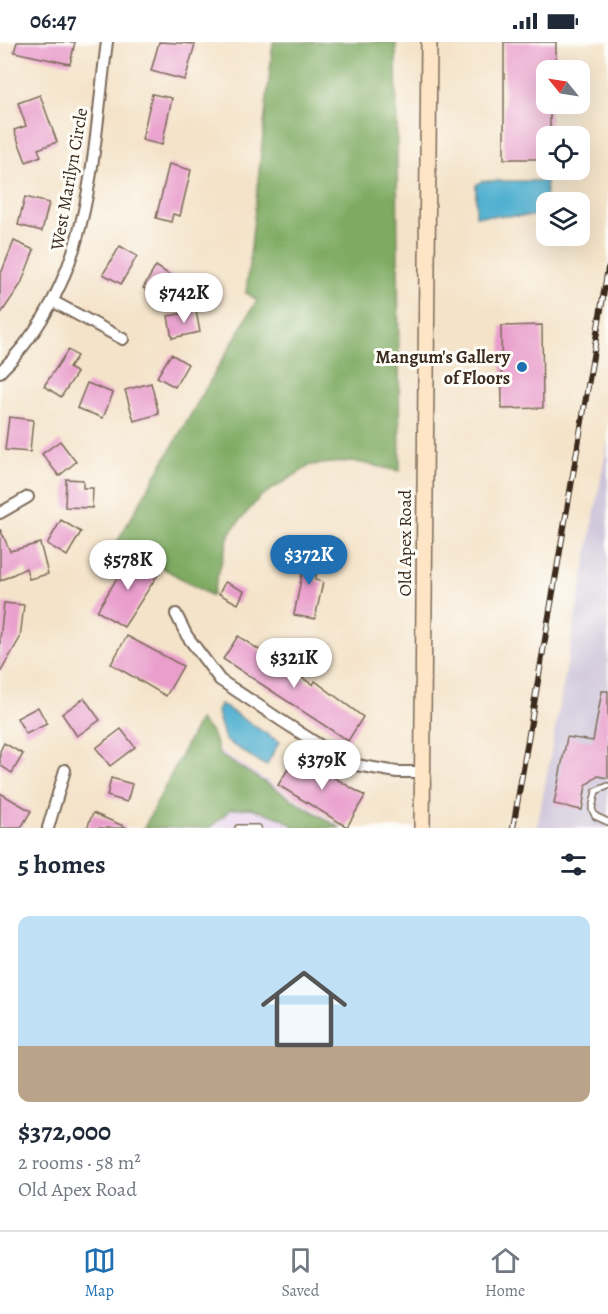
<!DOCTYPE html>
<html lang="en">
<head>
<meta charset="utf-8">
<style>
	body { margin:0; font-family:Alegreya,serif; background:#f2f2f3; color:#1f2937; height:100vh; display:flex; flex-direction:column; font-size:22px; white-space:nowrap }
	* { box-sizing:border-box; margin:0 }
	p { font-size:20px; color:#747a83 }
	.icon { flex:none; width:33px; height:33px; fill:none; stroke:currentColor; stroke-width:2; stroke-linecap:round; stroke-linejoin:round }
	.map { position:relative; height:786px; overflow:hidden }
	.side { display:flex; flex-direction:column; background:#fff; flex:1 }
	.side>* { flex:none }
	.needle { width:39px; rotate:300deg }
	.fabs { position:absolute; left:536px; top:18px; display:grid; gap:12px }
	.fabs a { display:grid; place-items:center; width:54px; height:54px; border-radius:12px; background:#fff; box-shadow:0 6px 24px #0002; font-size:30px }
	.price { position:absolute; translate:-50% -51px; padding:0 14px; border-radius:21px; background:#fff; color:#222; font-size:20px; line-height:39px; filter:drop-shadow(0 2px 3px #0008) }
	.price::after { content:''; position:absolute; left:50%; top:36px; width:18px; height:14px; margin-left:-9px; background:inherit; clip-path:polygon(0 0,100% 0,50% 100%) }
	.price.current { background:#1f6fb2; color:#fff }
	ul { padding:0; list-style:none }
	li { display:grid; align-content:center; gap:12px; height:318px; padding:0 18px }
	li span { display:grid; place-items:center; height:186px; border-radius:12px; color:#555 }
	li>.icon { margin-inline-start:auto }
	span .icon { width:108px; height:108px; fill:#fffc; stroke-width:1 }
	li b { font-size:26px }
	h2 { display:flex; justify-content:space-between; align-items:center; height:72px; padding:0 18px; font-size:26px }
	.status { display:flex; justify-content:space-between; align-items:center; height:42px; padding:0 30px; background:#fff; direction:ltr }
	.status svg { height:16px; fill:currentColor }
	.menu { display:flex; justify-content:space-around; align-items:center; height:84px; border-top:2px solid #e0e1e3; background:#fff; font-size:16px; color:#747a83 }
	.menu a { display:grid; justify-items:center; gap:3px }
	.menu .current { color:#1f6fb2 }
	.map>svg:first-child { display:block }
	.built { fill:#e8d2ee }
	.industrial { fill:#c9bfd7 }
	.forest { fill:#7eaa62; stroke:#5c6a40; stroke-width:1.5 }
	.water { fill:#51b0d0; stroke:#466d77; stroke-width:1.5 }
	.building { fill:#e99ecc }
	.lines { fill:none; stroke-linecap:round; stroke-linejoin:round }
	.lane-casing { stroke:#7c6b5a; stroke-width:8 }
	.street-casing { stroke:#7c6b5a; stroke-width:14 }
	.secondary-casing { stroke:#7c6b5a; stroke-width:18 }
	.lane { stroke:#fff; stroke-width:5 }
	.street { stroke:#fff; stroke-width:10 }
	.secondary { stroke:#fde5c5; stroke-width:15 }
	.rail-casing { stroke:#3b2a1e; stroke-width:6 }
	.rail { stroke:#fdfcf7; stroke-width:4; stroke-dasharray:11; stroke-linecap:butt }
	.poi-dot { fill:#1f6fb2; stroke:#fdfcf7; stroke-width:2 }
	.labels { text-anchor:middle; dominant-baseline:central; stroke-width:6; stroke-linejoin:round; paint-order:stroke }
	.street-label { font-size:18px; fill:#3b2a1e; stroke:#fdfcf7 }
	.poi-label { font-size:18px; font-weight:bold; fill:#3b2a1e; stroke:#fdfcf7; text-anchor:end }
</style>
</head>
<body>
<div class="status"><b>06:47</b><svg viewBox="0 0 49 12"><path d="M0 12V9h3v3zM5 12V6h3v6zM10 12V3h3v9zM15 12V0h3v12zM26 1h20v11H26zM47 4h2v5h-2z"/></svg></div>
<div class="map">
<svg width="608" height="786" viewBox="0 0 608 786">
	<rect width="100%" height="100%" fill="#fdfcf7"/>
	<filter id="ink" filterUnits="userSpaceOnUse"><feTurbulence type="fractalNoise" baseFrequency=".0167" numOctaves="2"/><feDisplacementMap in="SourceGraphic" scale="12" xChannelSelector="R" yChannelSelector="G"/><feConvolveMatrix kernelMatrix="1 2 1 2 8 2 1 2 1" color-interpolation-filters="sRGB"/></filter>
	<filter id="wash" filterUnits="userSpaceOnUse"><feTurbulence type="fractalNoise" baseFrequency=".008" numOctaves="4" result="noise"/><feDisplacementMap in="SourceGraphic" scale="24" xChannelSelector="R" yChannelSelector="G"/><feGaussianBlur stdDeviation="1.35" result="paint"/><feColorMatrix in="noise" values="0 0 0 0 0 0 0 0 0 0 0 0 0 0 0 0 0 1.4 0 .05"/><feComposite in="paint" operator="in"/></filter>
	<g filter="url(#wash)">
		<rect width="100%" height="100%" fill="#f4e3c9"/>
		<polygon class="built" points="191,691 344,786 144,786"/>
		<polygon class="industrial" points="608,398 608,786 537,786"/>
		<g class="forest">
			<polygon points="273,0 396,0 400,429 352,419 311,423 261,454 230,490 212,554 117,500 257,258 246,251"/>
			<polygon points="199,678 212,691 220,713 340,786 296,786 281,776 251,766 231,767 210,786 144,786"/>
		</g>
		<g class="water">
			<polygon points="482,139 546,139 545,174 476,174 476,143"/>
			<polygon points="220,662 279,700 266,724 225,698 217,670"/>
		</g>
		<g id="blocks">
			<g class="building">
				<polygon points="17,0 75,0 70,22 14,10"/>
				<polygon points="159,0 195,2 185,38 151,29"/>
				<polygon points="504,0 556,0 556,22 550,22 550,28 546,28 546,62 550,62 550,94 546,94 546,117 504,117"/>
				<polygon points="152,52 172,56 162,103 142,98"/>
				<polygon points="40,53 57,100 38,107 41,114 26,120 14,88 26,84 18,61"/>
				<polygon points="169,122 191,128 180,174 173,172 171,180 156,176"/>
				<polygon points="25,155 49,161 42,189 18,183"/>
				<polygon points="14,199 34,208 21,242 0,273 0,234"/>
				<polygon points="120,204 137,214 121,242 103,232"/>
				<polygon points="156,224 173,235 170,241 177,245 168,261 143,246"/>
				<polygon points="196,269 200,290 172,296 168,274"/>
				<polygon points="542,283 543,366 502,367 501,284"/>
				<polygon points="68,308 77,314 69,326 77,331 61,355 44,344"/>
				<polygon points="171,312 188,322 175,345 157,335"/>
				<polygon points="87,341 113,351 103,376 77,366"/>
				<polygon points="151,341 159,372 134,379 125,348"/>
				<polygon points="9,375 33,378 30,410 5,408"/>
				<polygon points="60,399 76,420 59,434 42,412"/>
				<polygon points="66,437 83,438 83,446 93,446 92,466 65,465"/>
				<polygon points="61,478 81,490 67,514 47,502"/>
				<polygon points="0,487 10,509 40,501 48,532 29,537 26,526 0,539"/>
				<polygon points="301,509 321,513 315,538 323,540 315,577 294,573 303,527 297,526"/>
				<polygon points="131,513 159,531 124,585 97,569"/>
				<polygon points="225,540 244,549 238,562 219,552"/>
				<polygon points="4,561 24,563 20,596 0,631 0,597"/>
				<polygon points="127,594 183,624 166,654 111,622"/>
				<polygon points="238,594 313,643 315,639 363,675 348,699 223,617"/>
				<polygon points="602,649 608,649 608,736 598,734 586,743 582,768 554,762 567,695 593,699"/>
				<polygon points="84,656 100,678 77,694 62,672"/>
				<polygon points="38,665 47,682 26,692 17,676"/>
				<polygon points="121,687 135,705 110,724 96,706"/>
				<polygon points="4,701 23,712 12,731 0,723 0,709"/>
				<polygon points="297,713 365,754 347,785 278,743"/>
				<polygon points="111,736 132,742 127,760 107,754"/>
				<polygon points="0,751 31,769 21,786 0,786"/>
				<polygon points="93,771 128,786 87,786"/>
			</g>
		</g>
	</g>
	<g filter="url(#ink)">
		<use href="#blocks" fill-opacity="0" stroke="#7c6b5a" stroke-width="1.5"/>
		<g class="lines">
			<g class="lane-casing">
				<g id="lane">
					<polyline points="608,744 596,749 592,767 595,774 608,780"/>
					<polyline points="238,786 258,786"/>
				</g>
			</g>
			<g class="street-casing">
				<g id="street">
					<polyline points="54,260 123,297"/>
					<path d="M0,330c93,-91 91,-210 107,-330"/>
					<polyline points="0,471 28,455"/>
					<polyline points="176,572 187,594 220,638 282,679 344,719 356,723 397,730 423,730"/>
					<polyline points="48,786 65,728"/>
				</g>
			</g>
			<g class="secondary-casing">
				<polyline id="secondary" points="422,786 429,0"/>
			</g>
			<use href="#lane" class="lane"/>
			<use href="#street" class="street"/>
			<use href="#secondary" class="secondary"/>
			<g class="rail-casing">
				<polyline id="rail" points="513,786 608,226"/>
			</g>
			<use href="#rail" class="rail"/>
		</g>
	</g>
	<circle class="poi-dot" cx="522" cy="325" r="6"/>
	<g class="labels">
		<g class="street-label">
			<text transform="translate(69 137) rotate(-80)">West Marilyn Circle</text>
			<text transform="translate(405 501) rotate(-90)">Old Apex Road</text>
		</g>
		<g class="poi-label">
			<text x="510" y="315">Mangum's Gallery<tspan x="510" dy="21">of Floors</tspan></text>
		</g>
	</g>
</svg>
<div class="fabs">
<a><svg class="needle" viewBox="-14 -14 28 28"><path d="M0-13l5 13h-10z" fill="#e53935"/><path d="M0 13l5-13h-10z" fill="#747a83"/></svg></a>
<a><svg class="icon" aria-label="locate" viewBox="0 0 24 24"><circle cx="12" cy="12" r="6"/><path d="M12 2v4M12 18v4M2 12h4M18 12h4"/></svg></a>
<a><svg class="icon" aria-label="layers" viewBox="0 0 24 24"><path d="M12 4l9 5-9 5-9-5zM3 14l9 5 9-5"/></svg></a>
</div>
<b class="price" style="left:184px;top:282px">$742K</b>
<b class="price current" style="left:309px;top:544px">$372K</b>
<b class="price" style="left:128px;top:549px">$578K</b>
<b class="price" style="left:294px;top:647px">$321K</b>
<b class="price" style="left:322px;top:749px">$379K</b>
</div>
<section class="side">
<h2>5 homes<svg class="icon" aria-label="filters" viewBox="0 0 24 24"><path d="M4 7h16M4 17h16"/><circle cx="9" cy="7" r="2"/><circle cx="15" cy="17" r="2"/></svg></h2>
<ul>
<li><span style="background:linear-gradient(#bfe0f5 70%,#b9a48a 0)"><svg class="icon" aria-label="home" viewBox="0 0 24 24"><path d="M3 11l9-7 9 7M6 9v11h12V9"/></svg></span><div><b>$372,000</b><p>2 rooms · 58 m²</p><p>Old Apex Road</p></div></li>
</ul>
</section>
<nav class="menu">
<a class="current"><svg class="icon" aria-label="map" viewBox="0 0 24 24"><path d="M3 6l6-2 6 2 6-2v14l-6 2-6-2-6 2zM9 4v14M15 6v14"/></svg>Map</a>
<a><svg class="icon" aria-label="saved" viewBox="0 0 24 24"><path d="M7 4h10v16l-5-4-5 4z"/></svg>Saved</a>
<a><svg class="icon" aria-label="home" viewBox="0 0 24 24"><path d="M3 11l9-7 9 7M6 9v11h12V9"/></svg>Home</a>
</nav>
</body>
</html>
